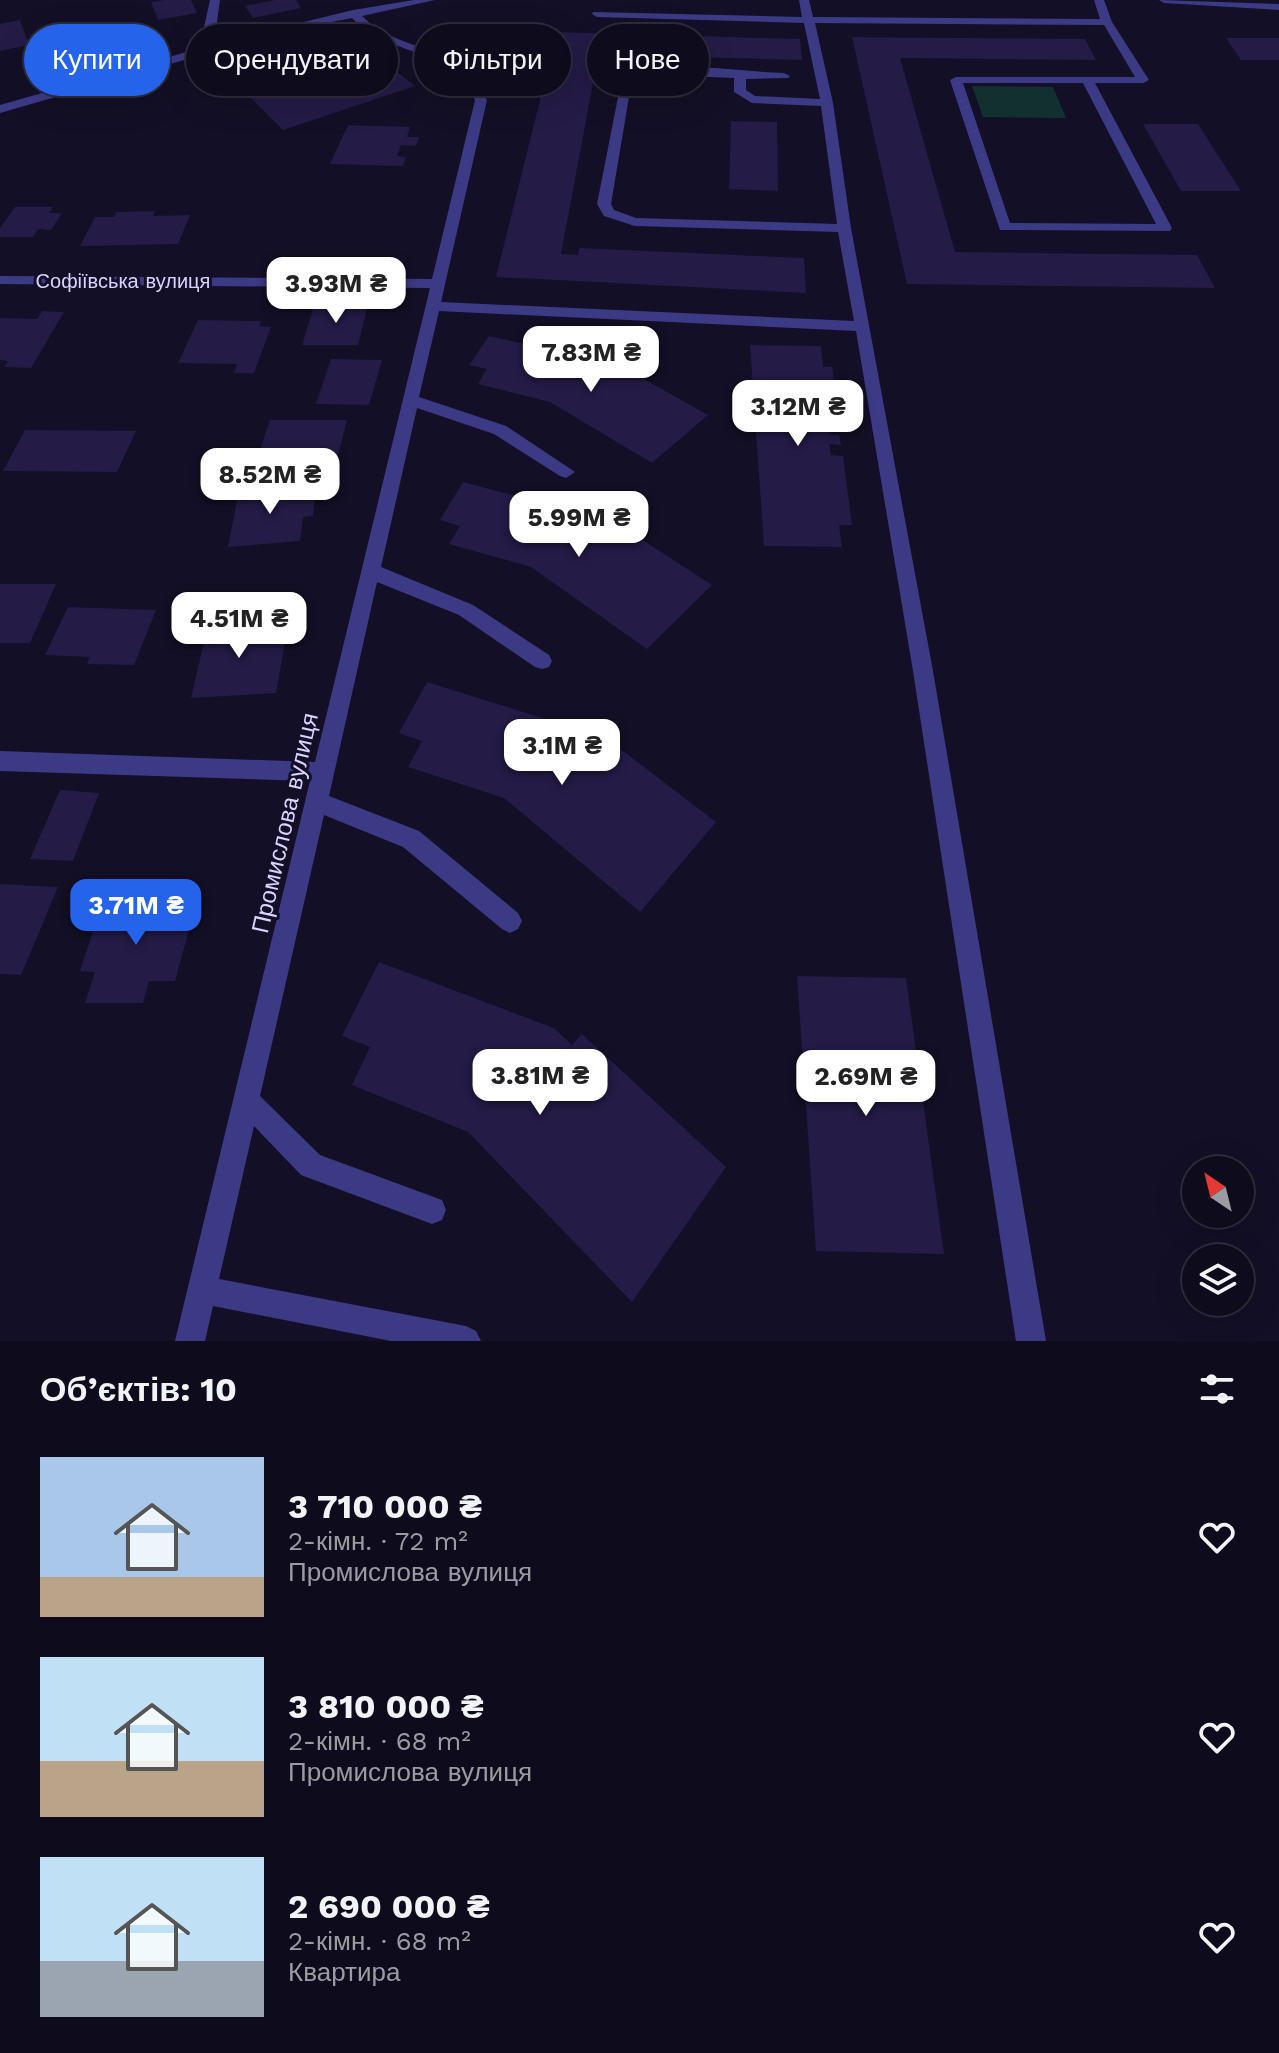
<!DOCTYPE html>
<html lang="uk">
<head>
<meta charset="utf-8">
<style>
	body { margin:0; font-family:"Work Sans",sans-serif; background:#1c1929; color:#f1f3f6; height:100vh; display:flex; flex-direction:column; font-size:30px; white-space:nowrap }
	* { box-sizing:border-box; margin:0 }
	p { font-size:26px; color:#9b9ba3 }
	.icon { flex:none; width:44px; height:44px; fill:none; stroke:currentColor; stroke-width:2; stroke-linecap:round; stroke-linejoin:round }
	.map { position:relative; height:1341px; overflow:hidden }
	.details { display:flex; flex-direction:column; background:#0e0b1c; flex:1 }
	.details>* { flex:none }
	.banner { position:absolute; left:24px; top:24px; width:800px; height:72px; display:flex; gap:16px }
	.needle { width:52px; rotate:325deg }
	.buttons { position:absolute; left:1182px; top:1156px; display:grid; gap:16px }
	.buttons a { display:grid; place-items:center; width:72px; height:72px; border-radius:50%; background:#0e0b1c; box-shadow:0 8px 32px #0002,0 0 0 2px #2e2b3b; font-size:40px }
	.price { position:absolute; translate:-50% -68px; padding:0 18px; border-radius:16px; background:#fff; color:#222; font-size:26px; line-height:52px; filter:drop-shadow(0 2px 4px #0008) }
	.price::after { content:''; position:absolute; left:50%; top:48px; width:24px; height:18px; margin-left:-12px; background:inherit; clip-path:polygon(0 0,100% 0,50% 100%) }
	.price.selected { background:#2563eb; color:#fff }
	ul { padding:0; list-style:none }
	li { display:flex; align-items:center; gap:24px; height:200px; padding:0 40px }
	li span { display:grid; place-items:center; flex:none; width:224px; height:160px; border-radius:0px; color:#555 }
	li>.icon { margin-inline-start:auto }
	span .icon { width:96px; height:96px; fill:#fffc; stroke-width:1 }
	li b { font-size:34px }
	h2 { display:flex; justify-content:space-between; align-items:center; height:96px; padding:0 40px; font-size:34px }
	.tag { padding:0 28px; border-radius:36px; background:#0e0b1c; box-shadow:0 8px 32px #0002,0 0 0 2px #2e2b3b; font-size:28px; line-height:72px }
	.tag.selected { background:#2563eb; color:#fff }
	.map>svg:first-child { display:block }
	.green { fill:#12302f }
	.building { fill:#241b47 }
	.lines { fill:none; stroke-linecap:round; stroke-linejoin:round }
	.minor { fill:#3d3a85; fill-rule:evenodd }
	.labels { text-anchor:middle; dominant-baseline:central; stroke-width:6; stroke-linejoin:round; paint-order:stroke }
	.far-street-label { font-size:20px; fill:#d9d4ff; stroke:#130f26 }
	.street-label { font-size:24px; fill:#d9d4ff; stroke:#130f26 }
</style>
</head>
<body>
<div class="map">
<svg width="1279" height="1341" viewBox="0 0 1279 1341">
	<rect width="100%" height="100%" fill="#130f26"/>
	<polygon class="green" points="972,86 1053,87 1066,118 983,117"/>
	<g class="building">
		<polygon points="164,0 191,0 197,13 158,20 151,2"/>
		<polygon points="275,0 296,0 301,8 253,18 245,6"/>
		<polygon points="20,20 29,45 0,51 0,24"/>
		<polygon points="122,24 135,49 101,59 96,47 80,50 77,42 42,50 38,43"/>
		<polygon points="557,32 800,39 802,60 616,55 615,63 597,62 561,254 578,255 579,248 804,258 806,293 496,277"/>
		<polygon points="852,37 1085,39 1096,60 900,58 955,252 1197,255 1215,288 907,284"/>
		<polygon points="1226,38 1279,38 1279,60 1241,60"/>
		<polygon points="396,71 415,86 283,130 248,95 313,74 332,91"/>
		<polygon points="731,121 777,122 778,191 729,189"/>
		<polygon points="1143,124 1198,124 1241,191 1181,191"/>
		<polygon points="348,125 410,127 407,137 419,137 416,146 401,145 397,156 406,157 403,166 330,164"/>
		<polygon points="15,207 53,207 49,213 62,213 51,230 38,229 33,237 0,237 0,228"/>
		<polygon points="155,211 153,216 190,215 178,244 80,246 95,217 114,217 116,212"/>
		<polygon points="368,305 358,345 302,345 314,306"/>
		<polygon points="42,311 64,312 31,368 4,367 8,361 0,360 0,318 37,319"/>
		<polygon points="198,320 261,321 259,326 271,327 254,373 234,373 237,364 178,363"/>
		<polygon points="489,336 602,362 613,369 619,365 708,415 652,463 550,402 478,384 487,369 469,365"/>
		<polygon points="750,345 821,346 823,367 832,367 841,428 829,428 830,435 839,435 841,445 829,444 831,455 843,456 852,525 839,525 842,547 764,546"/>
		<polygon points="331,359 382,360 369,405 316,404"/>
		<polygon points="270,420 347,420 337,459 257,459"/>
		<polygon points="25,430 136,431 117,472 3,471"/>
		<polygon points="463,482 590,516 604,525 610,519 712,585 647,649 531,567 449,544 460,526 440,520"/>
		<polygon points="307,485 305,499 315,498 313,516 303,517 300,541 228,547 239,490"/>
		<polygon points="0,584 56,584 30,643 0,643"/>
		<polygon points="68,607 156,610 134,665 87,664 90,657 45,655"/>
		<polygon points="247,618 244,630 288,627 276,693 191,698 209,620"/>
		<polygon points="427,682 574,728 589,739 597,731 716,822 640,912 504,798 408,767 422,741 399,733"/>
		<polygon points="60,790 99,793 73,861 30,859"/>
		<polygon points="0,884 58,887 21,975 0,974"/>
		<polygon points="128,890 175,891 169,911 194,911 175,981 149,981 143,1003 85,1003 95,972 80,971 99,913 120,913"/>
		<polygon points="379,962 554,1028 572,1045 582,1034 726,1167 632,1302 468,1132 352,1085 370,1047 342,1036"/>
		<polygon points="797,976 906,978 944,1254 816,1251"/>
	</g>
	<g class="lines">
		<g class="minor">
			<path d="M210,0h10l-6,44 139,-34 61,-10h21l-73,16c41,40 98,25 125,84l-46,202 413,19 -16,-89 -203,-6 -31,-10 -7,-12 24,-122c36,-26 119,-10 163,-9l6,3 -2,2 -42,1v11l9,6 65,3 -16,-76 -207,-6 -5,-3 1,-2 209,5 -3,-17h10l4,17 287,2 -6,-19h10l8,22 37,58 -6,3h-48l77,145 -2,3 -170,-1 -50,-150 6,-3h179l-31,-52 -289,-2 18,80 18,125 82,443 113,670h-30l-103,-670 -57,-340 -417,-20 -20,86 87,29 69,46 -9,6 -6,-2 -66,-42 -77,-26 -36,159 92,38 76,50 3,6 -3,6 -7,2 -7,-2 -76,-52 -82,-33 -48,214 90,35 99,82 4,8 -4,8 -8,4 -8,-4 -99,-82 -79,-32 -64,281 60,59 122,45 4,10 -4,10 -10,4 -131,-49 -47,-49 -35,153 247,47 10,5 5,10h-90l-178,-35 -8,35h-30l135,-560 -310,-10v-20l315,11 115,-474 -430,-4v-8l432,3 43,-179c-23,-52 -86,-44 -123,-82l-71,14 -281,81v-8l204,-58 -3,-6zM663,75l71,3v14l18,11 69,3 16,118 -201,-6 -22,-8 -3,-6 20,-119 8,-5zM963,83h120l73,141 -146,-1z"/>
			<polygon points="1159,0 1279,4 1279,10 1164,3"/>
		</g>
	</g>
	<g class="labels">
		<g class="far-street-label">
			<text x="123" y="281">Софіївська вулиця</text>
		</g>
		<g class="street-label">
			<text transform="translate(285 823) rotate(-77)">Промислова вулиця</text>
		</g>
	</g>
</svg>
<div class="buttons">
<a><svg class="needle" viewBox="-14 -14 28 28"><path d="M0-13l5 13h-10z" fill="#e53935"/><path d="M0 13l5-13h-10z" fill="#9b9ba3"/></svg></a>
<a><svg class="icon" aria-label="layers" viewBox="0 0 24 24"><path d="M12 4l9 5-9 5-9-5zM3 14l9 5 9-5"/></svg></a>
</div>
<b class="price" style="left:336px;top:325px">3.93M ₴</b>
<b class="price" style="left:591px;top:394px">7.83M ₴</b>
<b class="price" style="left:798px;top:448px">3.12M ₴</b>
<b class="price" style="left:270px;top:516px">8.52M ₴</b>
<b class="price" style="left:579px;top:559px">5.99M ₴</b>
<b class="price" style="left:239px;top:660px">4.51M ₴</b>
<b class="price" style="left:562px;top:787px">3.1M ₴</b>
<b class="price selected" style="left:136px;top:947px">3.71M ₴</b>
<b class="price" style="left:540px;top:1117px">3.81M ₴</b>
<b class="price" style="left:866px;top:1118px">2.69M ₴</b>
<div class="banner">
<a class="tag selected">Купити</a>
<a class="tag">Орендувати</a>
<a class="tag">Фільтри</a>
<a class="tag">Нове</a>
</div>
</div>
<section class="details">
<h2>Об’єктів: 10<svg class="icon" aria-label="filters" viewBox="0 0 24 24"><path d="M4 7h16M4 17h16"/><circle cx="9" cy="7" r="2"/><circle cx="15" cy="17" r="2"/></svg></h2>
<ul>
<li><span style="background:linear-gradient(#a9c7e8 75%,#b9a48a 0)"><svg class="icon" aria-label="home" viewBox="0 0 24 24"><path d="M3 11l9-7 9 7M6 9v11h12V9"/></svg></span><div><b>3 710 000 ₴</b><p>2-кімн. · 72 m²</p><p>Промислова вулиця</p></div><svg class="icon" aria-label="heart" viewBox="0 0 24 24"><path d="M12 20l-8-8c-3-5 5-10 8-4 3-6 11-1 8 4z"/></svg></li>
<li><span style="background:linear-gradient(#bfe0f5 65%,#b9a48a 0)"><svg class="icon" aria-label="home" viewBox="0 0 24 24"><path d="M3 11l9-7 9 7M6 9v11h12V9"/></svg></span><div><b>3 810 000 ₴</b><p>2-кімн. · 68 m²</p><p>Промислова вулиця</p></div><svg class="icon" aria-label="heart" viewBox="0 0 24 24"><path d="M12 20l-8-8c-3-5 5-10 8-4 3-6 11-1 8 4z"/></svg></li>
<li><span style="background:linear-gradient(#bfe0f5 65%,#9aa5b1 0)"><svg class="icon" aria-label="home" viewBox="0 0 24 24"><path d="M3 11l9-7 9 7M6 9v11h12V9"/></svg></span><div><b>2 690 000 ₴</b><p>2-кімн. · 68 m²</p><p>Квартира</p></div><svg class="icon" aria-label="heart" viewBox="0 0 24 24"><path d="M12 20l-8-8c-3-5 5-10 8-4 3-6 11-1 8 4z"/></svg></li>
</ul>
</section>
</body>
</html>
